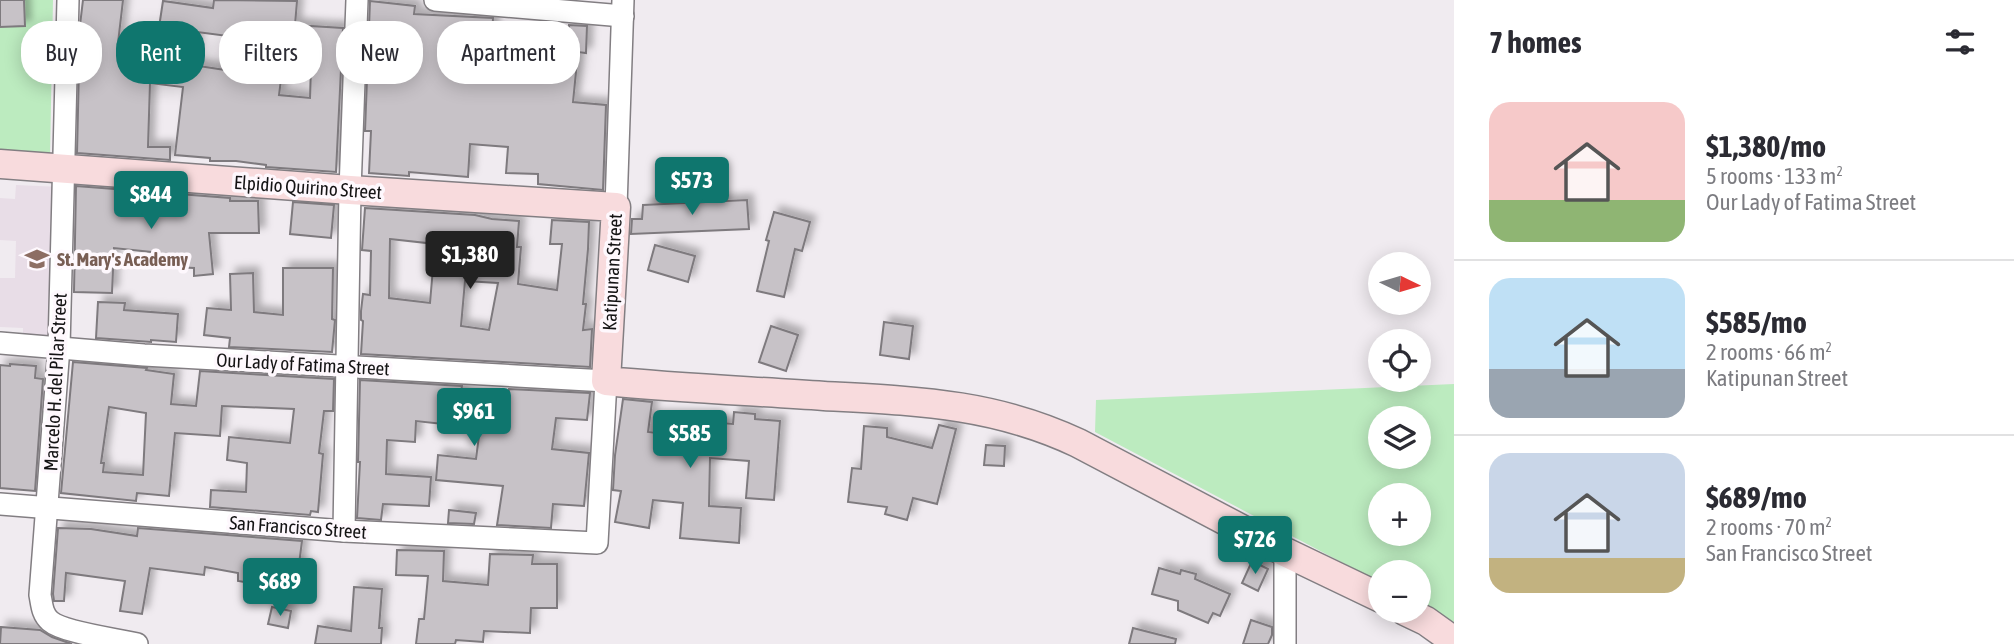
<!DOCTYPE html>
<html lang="en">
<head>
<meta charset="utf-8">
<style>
	body { margin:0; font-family:"Asap Condensed",sans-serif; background:#f2f2f3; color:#2b2b33; height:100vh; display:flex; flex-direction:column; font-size:26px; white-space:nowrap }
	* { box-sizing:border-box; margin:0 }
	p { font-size:23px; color:#7c7c81 }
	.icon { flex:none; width:38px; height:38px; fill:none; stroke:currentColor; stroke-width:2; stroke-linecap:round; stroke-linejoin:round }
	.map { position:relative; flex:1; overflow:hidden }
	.sheet { display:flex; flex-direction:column; background:#fff; width:560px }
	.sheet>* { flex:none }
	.top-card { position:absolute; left:21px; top:21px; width:665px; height:63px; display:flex; gap:14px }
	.needle { width:46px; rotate:95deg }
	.fabs { position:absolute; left:1368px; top:252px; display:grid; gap:14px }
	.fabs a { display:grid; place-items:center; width:63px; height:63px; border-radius:50%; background:#fff; box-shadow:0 4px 18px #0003; font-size:35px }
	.price { position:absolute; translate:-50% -60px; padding:0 16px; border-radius:7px; background:#0f766e; color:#fff; font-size:23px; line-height:46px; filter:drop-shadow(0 2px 4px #0008) }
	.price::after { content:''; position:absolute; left:50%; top:42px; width:21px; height:16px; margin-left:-10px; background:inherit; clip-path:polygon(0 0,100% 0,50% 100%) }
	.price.active { background:#222; color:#fff }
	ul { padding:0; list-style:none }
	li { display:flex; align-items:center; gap:21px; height:175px; padding:0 35px }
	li+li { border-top:2px solid #e1e1e2 }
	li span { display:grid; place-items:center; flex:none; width:196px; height:140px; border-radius:21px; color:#555 }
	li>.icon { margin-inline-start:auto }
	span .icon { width:84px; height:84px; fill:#fffc; stroke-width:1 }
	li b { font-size:30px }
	h2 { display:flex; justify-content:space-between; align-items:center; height:84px; padding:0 35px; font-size:30px }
	.pill { padding:0 24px; border-radius:28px; background:#fff; box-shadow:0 4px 18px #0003; font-size:24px; line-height:63px }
	.pill.active { background:#0f766e; color:#fff }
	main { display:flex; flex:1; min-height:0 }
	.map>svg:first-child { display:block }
	.built { fill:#e8dde7 }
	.green { fill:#bcebbf; fill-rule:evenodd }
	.building { fill:#c7c2c7; stroke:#7e7a7e; stroke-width:2; fill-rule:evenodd; filter:url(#shadow) }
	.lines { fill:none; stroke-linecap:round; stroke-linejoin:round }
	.street-casing { stroke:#827e82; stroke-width:24 }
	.secondary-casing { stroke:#827e82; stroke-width:31 }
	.street { stroke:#fff; stroke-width:21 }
	.secondary { stroke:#f8dbdd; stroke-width:28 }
	.labels { text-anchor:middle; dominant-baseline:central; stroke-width:7; stroke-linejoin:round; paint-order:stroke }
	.street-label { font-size:19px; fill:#141314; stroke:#fef8fd }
	.education-label { font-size:19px; font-weight:bold; fill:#785e54; stroke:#fef8fd; text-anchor:start }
</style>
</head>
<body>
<main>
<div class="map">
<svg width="1454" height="644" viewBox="0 0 1454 644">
	<defs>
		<filter id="shadow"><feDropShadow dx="6" dy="-6" stdDeviation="3.5" flood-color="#0004"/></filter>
	</defs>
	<rect width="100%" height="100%" fill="#f0ebf0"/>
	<polygon class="built" points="16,185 61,187 55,341 23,339 23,328 0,327 0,278 15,278 16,241 0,240 0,198 15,199"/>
	<g class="green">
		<polygon points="0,0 53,0 50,156 0,151"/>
		<path d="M1454,384v238l-35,-18v-32h-38v11l-286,-151 1,-32zM1381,418h38v39h-38zM1381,495h38v39h-38z"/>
	</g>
	<g class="building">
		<polygon points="0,0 24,0 25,26 0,27"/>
		<path d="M83,0h40l-5,43 38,4 7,-46 50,7 1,-8 83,1 -2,24 48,3 -7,144 -70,-5v-2l-30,-4h-26v-3l-35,-3 8,-68 -33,-4 -2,64h22v13l-93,-7 3,-128zM197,32l39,5 -4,34 -40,-6zM283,64l28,2 -1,32 -31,-3z"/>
		<polygon points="370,1 415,6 414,14 493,18 491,66 522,68 526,31 569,36 569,25 587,26 586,53 578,52 573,102 606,105 603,190 538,184 538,174 506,173 508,147 470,144 468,177 409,172 409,176 369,173 371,131 365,131"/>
		<polygon points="76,186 230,198 230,201 258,201 259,233 209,233 213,274 194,276 194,268 150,266 151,252 114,248 112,293 74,292"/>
		<polygon points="747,200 749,229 631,234 632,219 642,219 643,205"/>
		<polygon points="293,202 334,205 331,238 290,234"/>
		<path d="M365,208l110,7 17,4 27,2 -2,26h4l-3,37 39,6 5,-46h-12l2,-24 37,2 -1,27 -5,55h3l-3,26 9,-1 -2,38 -229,-13 2,-33 -2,-1v-9l2,-17 7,1 1,-44 -9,-1zM390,239l45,5 -5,59 -41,-5zM465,281l33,2 -9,47 -28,-4z"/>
		<polygon points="774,212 810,222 802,251 795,249 784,297 757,291 769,241 766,240"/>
		<polygon points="655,245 695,256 688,282 648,270"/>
		<polygon points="283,268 333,268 332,319 335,320 332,352 229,347 230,338 204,335 207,308 231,310 230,274 253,273 254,312 283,315"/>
		<polygon points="98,302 125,303 124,310 178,314 176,342 151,340 151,342 96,338"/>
		<polygon points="884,322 913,326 909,359 880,355"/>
		<polygon points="771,326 798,335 786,371 759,362"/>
		<path d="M73,362l74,6 -1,2 28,4 -3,30 25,2 4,-35 134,8 -1,32h-9l-5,42 4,1 -5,58 -7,-1 -1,4 -100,-8 1,-17 35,2 1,-29 -20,-3 2,-23 61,6 4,-34 -72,-3 -2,30 -45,-3 -6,63 -32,-3 -1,8 -75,-8zM109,407l37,6 -3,62 -40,-3 1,-9h-3z"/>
		<polygon points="10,364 36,366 35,378 43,379 35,491 0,488 0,365 10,366"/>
		<polygon points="360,380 462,386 461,392 508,399 509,389 590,393 587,420 556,418 552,449 589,453 584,506 553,504 551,528 497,525 503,486 436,480 438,455 476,459 480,428 416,421 415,442 387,440 386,474 431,477 429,506 383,504 381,520 357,518 360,462 358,462"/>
		<polygon points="623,399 652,402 648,432 707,439 709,422 733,424 734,412 755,414 755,419 780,421 774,500 746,498 749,461 710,458 709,506 741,508 739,543 680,538 683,503 653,500 649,528 615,522 621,491 613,490 615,455"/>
		<polygon points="939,425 956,429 937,504 913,498 907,520 885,514 887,507 848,502 852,468 861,469 864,426 887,428 887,437 932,448"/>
		<polygon points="986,445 1005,446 1004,466 984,465"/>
		<polygon points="449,510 476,513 474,524 448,523"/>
		<polygon points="58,528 91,529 137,536 138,528 302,541 297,580 258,575 257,584 238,581 238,573 205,567 204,575 150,568 142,614 120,611 125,581 66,573 64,601 54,601 53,594"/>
		<polygon points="397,550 444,551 443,581 488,585 490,554 533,555 532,564 557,564 557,608 531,608 530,633 484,631 483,642 456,640 455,644 416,644 419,619 424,619 428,576 396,575"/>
		<polygon points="1252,561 1268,569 1258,591 1242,583"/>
		<polygon points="1159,568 1180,574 1181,570 1196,574 1195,579 1230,594 1220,616 1213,613 1208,623 1178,610 1178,601 1152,594"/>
		<polygon points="354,587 382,589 379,628 382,628 381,644 315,644 318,626 351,631"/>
		<polygon points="272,607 291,611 288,628 268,624"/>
		<polygon points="1251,620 1272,627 1272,635 1268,644 1243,644"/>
		<polygon points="1,627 40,630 52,637 72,644 0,644"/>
		<polygon points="1133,628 1176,639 1175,644 1129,644"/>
	</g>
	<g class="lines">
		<g class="street-casing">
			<g id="street">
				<path d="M68,0l-9,347 -19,248c2,10 2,19 10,26 14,12 67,18 87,23"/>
				<polyline points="435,0 623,16"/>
				<polyline points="616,207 623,0"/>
				<polyline points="0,343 144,355 606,381 597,543 344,531 0,504"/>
				<polyline points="344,531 350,190 357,0"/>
				<polyline points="1285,552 1285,644"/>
			</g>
		</g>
		<g class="secondary-casing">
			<g id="secondary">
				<path d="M0,164l350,26 266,17 -10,174c73,7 146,10 218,15 92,5 169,7 254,47l207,109 96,46"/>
				<polyline points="1405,611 1426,621 1454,641"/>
			</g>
		</g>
		<use href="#street" class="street"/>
		<use href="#secondary" class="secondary"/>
	</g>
	<defs>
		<g id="school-bare" transform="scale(1.89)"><path d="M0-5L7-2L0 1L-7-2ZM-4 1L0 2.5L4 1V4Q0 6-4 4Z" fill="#8d6e63" stroke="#fef8fd" stroke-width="2.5" paint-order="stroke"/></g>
	</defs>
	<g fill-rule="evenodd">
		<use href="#school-bare" x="37" y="259"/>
	</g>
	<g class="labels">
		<g class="street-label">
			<text transform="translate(308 187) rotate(4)">Elpidio Quirino Street</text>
			<text transform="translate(612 272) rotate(-87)">Katipunan Street</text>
			<text transform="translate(303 364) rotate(3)">Our Lady of Fatima Street</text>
			<text transform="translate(55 382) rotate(-87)">Marcelo H. del Pilar Street</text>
			<text transform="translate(298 527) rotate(4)">San Francisco Street</text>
		</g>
		<g class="education-label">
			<text x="57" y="259">St. Mary's Academy</text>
		</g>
	</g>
</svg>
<div class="fabs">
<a><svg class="needle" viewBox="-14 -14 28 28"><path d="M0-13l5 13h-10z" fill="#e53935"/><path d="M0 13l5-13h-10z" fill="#7c7c81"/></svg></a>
<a><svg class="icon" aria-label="locate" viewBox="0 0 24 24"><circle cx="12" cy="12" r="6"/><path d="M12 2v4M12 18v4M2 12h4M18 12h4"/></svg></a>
<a><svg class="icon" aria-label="layers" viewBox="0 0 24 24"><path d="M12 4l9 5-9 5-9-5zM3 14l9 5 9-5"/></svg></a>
<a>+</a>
<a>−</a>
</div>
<b class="price" style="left:692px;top:217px">$573</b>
<b class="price" style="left:151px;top:231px">$844</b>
<b class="price active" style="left:470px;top:291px">$1,380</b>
<b class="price" style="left:474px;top:448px">$961</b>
<b class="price" style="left:690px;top:470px">$585</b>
<b class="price" style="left:1255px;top:576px">$726</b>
<b class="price" style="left:280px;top:618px">$689</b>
<div class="top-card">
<a class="pill">Buy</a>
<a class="pill active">Rent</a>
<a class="pill">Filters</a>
<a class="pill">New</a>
<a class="pill">Apartment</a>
</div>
</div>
<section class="sheet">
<h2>7 homes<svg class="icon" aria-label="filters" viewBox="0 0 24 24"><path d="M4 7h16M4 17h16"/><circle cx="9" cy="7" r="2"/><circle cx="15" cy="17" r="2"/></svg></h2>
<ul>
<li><span style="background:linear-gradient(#f6c9c9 70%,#8fb573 0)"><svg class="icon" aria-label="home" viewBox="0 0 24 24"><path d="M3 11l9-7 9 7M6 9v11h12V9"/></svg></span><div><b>$1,380/mo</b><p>5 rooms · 133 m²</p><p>Our Lady of Fatima Street</p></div></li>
<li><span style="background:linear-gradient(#bfe0f5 65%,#9aa5b1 0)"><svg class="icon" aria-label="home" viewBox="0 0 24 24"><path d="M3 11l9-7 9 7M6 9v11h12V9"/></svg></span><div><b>$585/mo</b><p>2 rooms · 66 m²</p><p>Katipunan Street</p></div></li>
<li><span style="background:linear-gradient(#c9d6e8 75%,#c2b280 0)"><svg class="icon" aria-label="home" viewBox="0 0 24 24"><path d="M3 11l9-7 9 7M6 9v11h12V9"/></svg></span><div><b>$689/mo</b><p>2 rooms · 70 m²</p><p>San Francisco Street</p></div></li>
</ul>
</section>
</main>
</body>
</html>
